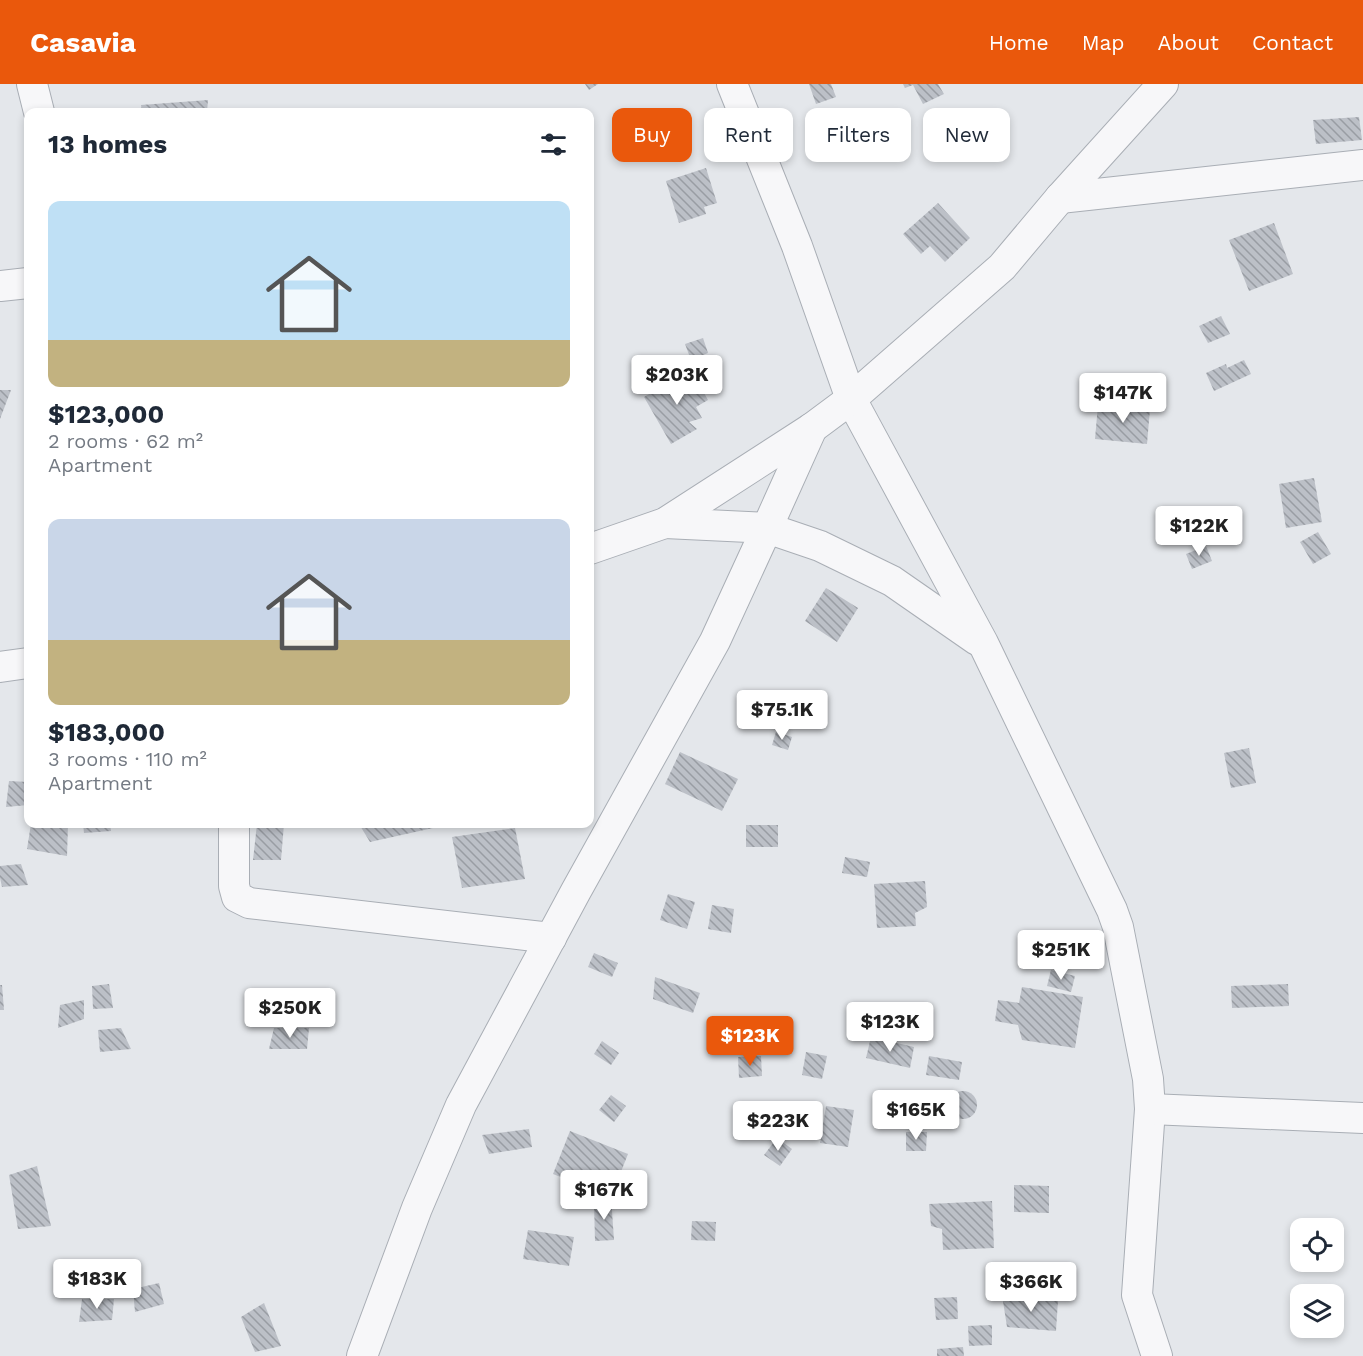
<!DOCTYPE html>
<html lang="en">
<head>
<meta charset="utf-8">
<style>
	body { margin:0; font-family:"Work Sans",sans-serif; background:#f2f2f3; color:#1f2937; height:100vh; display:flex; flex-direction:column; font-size:22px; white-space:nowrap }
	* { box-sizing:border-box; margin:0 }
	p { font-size:20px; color:#747a83 }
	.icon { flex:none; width:33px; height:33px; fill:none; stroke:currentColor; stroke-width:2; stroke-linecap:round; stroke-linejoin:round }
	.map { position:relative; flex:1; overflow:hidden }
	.drawer { position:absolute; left:24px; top:24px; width:570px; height:720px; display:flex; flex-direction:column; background:#fff; border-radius:12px; box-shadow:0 3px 9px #0003 }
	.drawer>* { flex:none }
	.guide { position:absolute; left:612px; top:24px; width:570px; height:54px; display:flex; gap:12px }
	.buttons { position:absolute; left:1290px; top:1134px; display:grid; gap:12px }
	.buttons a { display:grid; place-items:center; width:54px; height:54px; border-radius:12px; background:#fff; box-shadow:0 3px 9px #0003; font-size:30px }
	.price { position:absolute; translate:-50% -51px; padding:0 14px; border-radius:6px; background:#fff; color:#222; font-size:20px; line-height:39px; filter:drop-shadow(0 2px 3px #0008) }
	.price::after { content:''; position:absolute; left:50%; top:36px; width:18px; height:14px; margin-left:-9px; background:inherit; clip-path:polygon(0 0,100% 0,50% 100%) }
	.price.active { background:#ea580c; color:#fff }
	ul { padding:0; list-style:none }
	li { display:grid; align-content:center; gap:12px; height:318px; padding:0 24px }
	li span { display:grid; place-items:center; height:186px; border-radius:12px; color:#555 }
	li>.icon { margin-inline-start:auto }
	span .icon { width:108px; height:108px; fill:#fffc; stroke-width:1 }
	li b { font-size:26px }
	h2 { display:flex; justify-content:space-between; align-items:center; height:72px; padding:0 24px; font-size:26px }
	.chip { padding:0 21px; border-radius:12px; background:#fff; box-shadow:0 3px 9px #0003; font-size:21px; line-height:54px }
	.chip.active { background:#ea580c; color:#fff }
	header { display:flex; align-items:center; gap:36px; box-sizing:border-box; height:84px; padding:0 30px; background:#ea580c; color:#fff }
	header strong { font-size:28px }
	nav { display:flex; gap:33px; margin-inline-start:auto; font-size:21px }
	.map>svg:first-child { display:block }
	.building { fill:url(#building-back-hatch) }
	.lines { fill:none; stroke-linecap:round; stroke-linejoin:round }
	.minor-casing { stroke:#a9aeb5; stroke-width:32 }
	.minor { stroke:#f7f7f9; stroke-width:30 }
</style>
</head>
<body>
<header>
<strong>Casavia</strong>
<nav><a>Home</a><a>Map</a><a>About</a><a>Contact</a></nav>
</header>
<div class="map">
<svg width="1363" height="1272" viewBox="0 0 1363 1272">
	<defs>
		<pattern id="building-back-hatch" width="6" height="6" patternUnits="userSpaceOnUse" patternTransform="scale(1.5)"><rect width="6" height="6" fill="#bcc0c7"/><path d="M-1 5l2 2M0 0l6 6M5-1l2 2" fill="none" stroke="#999da3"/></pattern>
	</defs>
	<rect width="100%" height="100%" fill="#e4e7eb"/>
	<g class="building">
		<polygon points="585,0 598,0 589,6"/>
		<polygon points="809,0 831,0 836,13 816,20"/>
		<polygon points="903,0 938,0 944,10 923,20 913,1 905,4"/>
		<polygon points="208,16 207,28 142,28 141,21"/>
		<polygon points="1359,33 1362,56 1316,60 1313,36"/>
		<polygon points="706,84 717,119 704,123 706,130 679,139 666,97"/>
		<polygon points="938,119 970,154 945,178 930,162 921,170 903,150"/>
		<polygon points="1274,139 1293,190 1249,207 1229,156"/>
		<polygon points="1221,232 1230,250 1208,259 1199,242"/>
		<polygon points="703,254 708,269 691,276 685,260"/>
		<polygon points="1244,276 1251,290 1214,307 1206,289 1226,280 1227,284"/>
		<polygon points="691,286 708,316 696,323 702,334 689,338 697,345 671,360 644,313"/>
		<polygon points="0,306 11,306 0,335"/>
		<polygon points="1098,321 1150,325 1147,360 1095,355"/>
		<polygon points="1314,394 1322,438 1286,444 1279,400"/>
		<polygon points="1318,448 1331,470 1313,480 1300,458"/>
		<polygon points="1206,462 1212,477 1192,485 1186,470"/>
		<polygon points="826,504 858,524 837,558 805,537"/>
		<polygon points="776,648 792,653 788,666 772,661"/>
		<polygon points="1249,664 1256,699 1231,704 1224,669"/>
		<polygon points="680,668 738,695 722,727 665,700"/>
		<polygon points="9,697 28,698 28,721 6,723"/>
		<polygon points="31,740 68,740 67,772 27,765"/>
		<polygon points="83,740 110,740 111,747 84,749"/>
		<polygon points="257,740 284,740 281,776 253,776"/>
		<polygon points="359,740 431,740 433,744 370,758"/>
		<rect x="746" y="741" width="32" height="22"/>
		<polygon points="515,744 525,795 462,804 452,753"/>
		<polygon points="845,773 870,778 867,793 842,789"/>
		<polygon points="21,780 28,801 2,803 0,794 0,782"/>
		<polygon points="925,797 927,823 915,829 916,842 877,844 874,800"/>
		<polygon points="668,810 695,818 687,845 660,836"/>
		<polygon points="712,821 734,825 731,849 708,845"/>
		<polygon points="594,869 618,879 612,893 588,883"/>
		<polygon points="1051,886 1075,892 1071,908 1047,902"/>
		<polygon points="655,893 700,909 693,929 653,915"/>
		<polygon points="109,900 113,924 93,925 92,902"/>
		<polygon points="1288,900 1289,922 1232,924 1231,902"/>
		<polygon points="0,901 2,901 4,926 0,926"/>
		<polygon points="1022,903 1083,913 1075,964 1022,956 1018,941 995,937 998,916 1019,919"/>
		<polygon points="84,916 84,935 58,944 60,921"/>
		<polygon points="121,944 131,965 100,968 98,946"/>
		<polygon points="274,944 309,944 307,965 269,965"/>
		<polygon points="871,953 914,963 910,984 866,974"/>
		<polygon points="602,957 619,969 611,981 594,970"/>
		<polygon points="806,968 827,972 822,995 802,991"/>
		<polygon points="761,972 762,992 739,994 738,973"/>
		<polygon points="929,972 962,978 959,996 926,991"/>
		<circle cx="963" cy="1021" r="14"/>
		<polygon points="611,1011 626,1022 614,1038 599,1026"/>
		<polygon points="826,1022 854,1026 848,1063 820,1059"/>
		<polygon points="529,1045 532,1063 489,1070 482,1051"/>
		<polygon points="570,1047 628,1070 611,1113 553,1090"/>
		<polygon points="906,1048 927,1048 926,1067 906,1067"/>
		<polygon points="777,1054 792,1065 780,1082 764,1071"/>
		<polygon points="37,1082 51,1142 18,1145 9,1091"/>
		<polygon points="1014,1101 1049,1102 1049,1129 1014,1128"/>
		<polygon points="611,1113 614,1156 595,1157 594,1119"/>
		<polygon points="992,1117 994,1164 943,1166 942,1145 931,1142 929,1120"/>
		<polygon points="692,1137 716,1138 715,1157 691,1156"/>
		<polygon points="528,1146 574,1153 569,1182 523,1175"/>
		<polygon points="159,1199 164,1220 135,1228 133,1205"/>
		<polygon points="1337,1208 1343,1225 1334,1228 1334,1209"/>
		<polygon points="1002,1211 1058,1216 1056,1247 1007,1243"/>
		<polygon points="957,1213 958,1235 936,1236 934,1214"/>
		<polygon points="82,1215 114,1215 112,1236 79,1238"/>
		<polygon points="264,1219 281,1262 255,1268 241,1233"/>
		<polygon points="992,1241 992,1261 969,1262 968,1242"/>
		<polygon points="963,1263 964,1272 937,1272 937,1265"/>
	</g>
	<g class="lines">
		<g class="minor-casing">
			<g id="minor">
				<polyline points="32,0 39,28"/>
				<polyline points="732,0 797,162 851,315 983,559 1112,826 1118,843 1148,995 1150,1025 1137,1211 1157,1272"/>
				<polyline points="1060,114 1363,81"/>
				<polyline points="0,202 28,199"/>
				<polyline points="665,439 767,444 820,462 892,497 977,556"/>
				<polyline points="590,465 665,439 812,344 851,315 1002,183 1060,114 1163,0"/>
				<polyline points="0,583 28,579"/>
				<polyline points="234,740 234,802 237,813 249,819 551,854"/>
				<polyline points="1150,1025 1363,1034"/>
				<polyline points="362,1272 417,1124 461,1021 576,807 715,557 767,444 812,344"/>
			</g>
		</g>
		<use href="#minor" class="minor"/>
	</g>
</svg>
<div class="buttons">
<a><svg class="icon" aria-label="locate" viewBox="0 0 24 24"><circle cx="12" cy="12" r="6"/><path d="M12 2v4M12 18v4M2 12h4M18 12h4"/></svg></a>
<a><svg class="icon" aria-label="layers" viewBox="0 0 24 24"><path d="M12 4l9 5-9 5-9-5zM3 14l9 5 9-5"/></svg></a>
</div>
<b class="price" style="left:677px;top:322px">$203K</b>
<b class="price" style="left:1123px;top:340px">$147K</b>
<b class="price" style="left:1199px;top:473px">$122K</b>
<b class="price" style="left:782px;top:657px">$75.1K</b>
<b class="price" style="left:1061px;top:897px">$251K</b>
<b class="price" style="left:290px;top:955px">$250K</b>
<b class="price" style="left:890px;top:969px">$123K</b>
<b class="price active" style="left:750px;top:983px">$123K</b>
<b class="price" style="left:916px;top:1057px">$165K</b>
<b class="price" style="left:778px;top:1068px">$223K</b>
<b class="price" style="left:604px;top:1137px">$167K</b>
<b class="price" style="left:97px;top:1226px">$183K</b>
<b class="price" style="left:1031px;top:1229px">$366K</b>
<div class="guide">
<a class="chip active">Buy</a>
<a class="chip">Rent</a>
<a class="chip">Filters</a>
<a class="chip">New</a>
</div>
<section class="drawer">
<h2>13 homes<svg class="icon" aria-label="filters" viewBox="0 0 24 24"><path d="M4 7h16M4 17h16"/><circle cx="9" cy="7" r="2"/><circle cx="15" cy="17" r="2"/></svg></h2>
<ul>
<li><span style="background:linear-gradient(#bfe0f5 75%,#c2b280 0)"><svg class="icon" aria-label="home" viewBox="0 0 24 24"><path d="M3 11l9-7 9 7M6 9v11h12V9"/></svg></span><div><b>$123,000</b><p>2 rooms · 62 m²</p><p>Apartment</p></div></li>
<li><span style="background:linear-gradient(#c9d6e8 65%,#c2b280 0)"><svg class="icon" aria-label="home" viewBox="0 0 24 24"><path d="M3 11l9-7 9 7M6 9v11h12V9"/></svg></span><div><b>$183,000</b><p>3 rooms · 110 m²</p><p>Apartment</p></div></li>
</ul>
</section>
</div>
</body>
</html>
